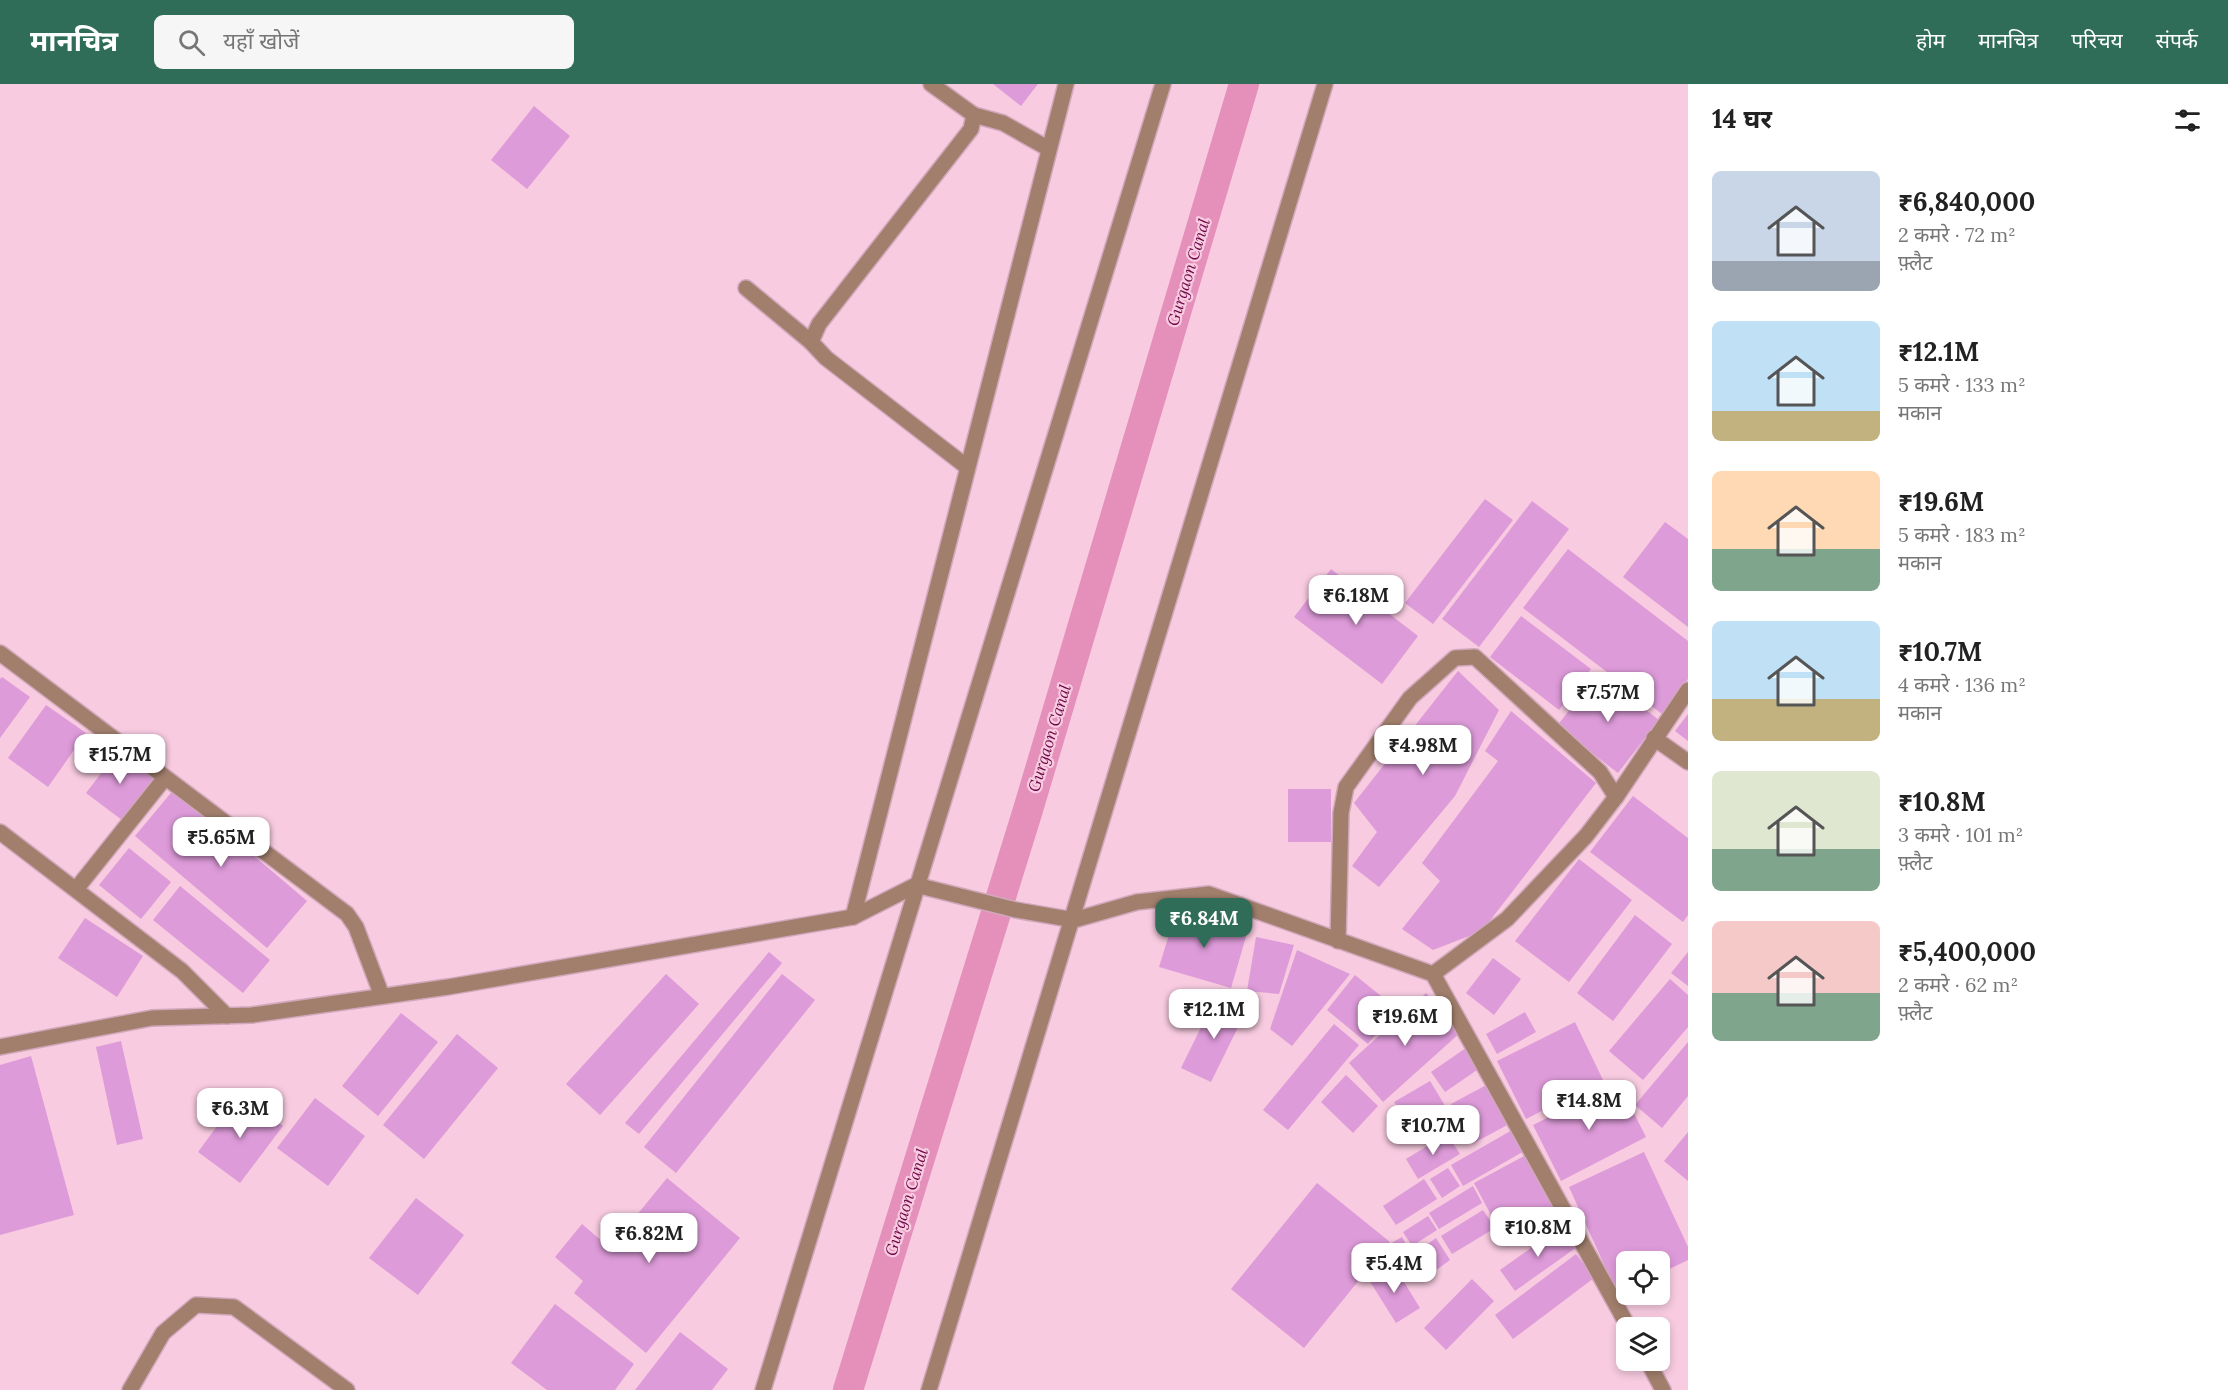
<!DOCTYPE html>
<html lang="hi">
<head>
<meta charset="utf-8">
<style>
	body { margin:0; font-family:Lora,"Noto Sans Devanagari",serif; background:#f6f6f6; color:#222; height:100vh; display:flex; flex-direction:column; font-size:22px; white-space:nowrap }
	* { box-sizing:border-box; margin:0 }
	p { font-size:20px; color:#767676 }
	.icon { flex:none; width:33px; height:33px; fill:none; stroke:currentColor; stroke-width:2; stroke-linecap:round; stroke-linejoin:round }
	.map { position:relative; flex:1; overflow:hidden }
	.details { display:flex; flex-direction:column; background:#fff; width:540px }
	.details>* { flex:none }
	.tools { position:absolute; left:1616px; top:1167px; display:grid; gap:12px }
	.tools a { display:grid; place-items:center; width:54px; height:54px; border-radius:9px; background:#fff; box-shadow:0 3px 9px #0003; font-size:30px }
	.price { position:absolute; translate:-50% -51px; padding:0 14px; border-radius:12px; background:#fff; color:#222; font-size:20px; line-height:39px; filter:drop-shadow(0 2px 3px #0008) }
	.price::after { content:''; position:absolute; left:50%; top:36px; width:18px; height:14px; margin-left:-9px; background:inherit; clip-path:polygon(0 0,100% 0,50% 100%) }
	.price.active { background:#306d58; color:#fff }
	ul { padding:0; list-style:none }
	li { display:flex; align-items:center; gap:18px; height:150px; padding:0 24px }
	li span { display:grid; place-items:center; flex:none; width:168px; height:120px; border-radius:9px; color:#555 }
	li>.icon { margin-inline-start:auto }
	span .icon { width:72px; height:72px; fill:#fffc; stroke-width:1 }
	li b { font-size:26px }
	h2 { display:flex; justify-content:space-between; align-items:center; height:72px; padding:0 24px; font-size:26px }
	header { display:flex; align-items:center; gap:36px; box-sizing:border-box; height:84px; padding:0 30px; background:#306d58; color:#fff }
	header strong { font-size:28px }
	nav { display:flex; gap:33px; margin-inline-start:auto; font-size:21px }
	.search { width:420px; height:54px; background:#f6f6f6; display:flex; align-items:center; gap:15px; box-sizing:border-box; padding:0 21px; border-radius:9px; color:#767676; font-size:22px }
	main { display:flex; flex:1; min-height:0 }
	.map>svg:first-child { display:block }
	.lines { fill:none; stroke-linecap:round; stroke-linejoin:round }
	.canal { stroke:#e490ba; stroke-width:30 }
	.building { fill:#dd9bd9 }
	.minor-casing { stroke:#d1a8bb; stroke-width:18 }
	.minor { stroke:#a27f6d; stroke-width:15 }
	.labels { text-anchor:middle; dominant-baseline:central; stroke-width:4.5; stroke-linejoin:round; paint-order:stroke }
	.water-label { font-size:16px; font-style:italic; fill:#6a0346; stroke:#f8cbe0 }
</style>
</head>
<body>
<header>
<strong>मानचित्र</strong>
<div class="search"><svg class="icon" aria-label="search" viewBox="0 0 24 24"><circle cx="10" cy="10" r="6"/><path d="M15 15l6 6"/></svg>यहाँ खोजें</div>
<nav><a>होम</a><a>मानचित्र</a><a>परिचय</a><a>संपर्क</a></nav>
</header>
<main>
<div class="map">
<svg width="1688" height="1306" viewBox="0 0 1688 1306">
	<rect width="100%" height="100%" fill="#f8cbe0"/>
	<g class="lines">
		<polyline class="canal" points="848,1306 1027,729 1244,0"/>
	</g>
	<g class="building">
		<polygon points="993,0 1038,0 1021,22"/>
		<polygon points="534,22 570,52 527,105 491,76"/>
		<polygon points="1485,415 1513,436 1433,540 1405,519"/>
		<polygon points="1532,417 1569,445 1479,563 1442,535"/>
		<polygon points="1665,438 1688,455 1688,543 1623,493"/>
		<polygon points="1568,465 1688,557 1688,595 1662,630 1523,524"/>
		<polygon points="1331,485 1418,552 1382,600 1294,533"/>
		<polygon points="1521,532 1591,585 1559,626 1490,573"/>
		<polygon points="1458,587 1499,626 1455,712 1379,803 1352,782 1377,748 1354,719"/>
		<polygon points="1598,589 1659,636 1618,689 1557,642"/>
		<polygon points="2,593 30,613 0,654 0,595"/>
		<polygon points="46,621 86,649 48,703 8,674"/>
		<polygon points="1511,627 1596,699 1482,847 1433,866 1402,845 1440,797 1422,779 1498,677 1485,667"/>
		<polygon points="1688,630 1688,657 1675,647"/>
		<polygon points="119,666 154,694 122,736 86,709"/>
		<polygon points="175,704 307,817 267,864 135,752"/>
		<rect x="1288" y="705" width="43" height="53"/>
		<polygon points="1633,712 1688,754 1688,831 1683,838 1590,768"/>
		<polygon points="129,764 171,798 141,835 99,801"/>
		<polygon points="1579,775 1632,816 1569,898 1515,857"/>
		<polygon points="180,802 270,876 243,909 153,836"/>
		<polygon points="1177,825 1248,846 1231,904 1159,883"/>
		<polygon points="1635,831 1672,860 1613,937 1577,909"/>
		<polygon points="85,834 143,872 117,913 58,874"/>
		<polygon points="1256,853 1294,861 1279,910 1247,907"/>
		<polygon points="1297,866 1350,890 1292,962 1270,945"/>
		<polygon points="769,868 782,879 639,1050 625,1039"/>
		<polygon points="1688,868 1688,902 1671,889"/>
		<polygon points="1493,874 1521,895 1494,931 1466,909"/>
		<polygon points="666,890 699,920 600,1031 566,1000"/>
		<polygon points="782,890 815,916 676,1089 644,1063"/>
		<polygon points="1355,891 1397,925 1368,960 1327,926"/>
		<polygon points="1670,895 1688,911 1688,943 1643,996 1609,967"/>
		<polygon points="1426,909 1461,948 1383,1018 1349,979"/>
		<polygon points="1216,913 1246,927 1211,998 1181,984"/>
		<polygon points="1525,928 1536,948 1497,970 1486,950"/>
		<polygon points="401,929 438,958 378,1032 342,1002"/>
		<polygon points="1575,938 1603,996 1526,1035 1497,977"/>
		<polygon points="1334,940 1359,961 1288,1046 1263,1026"/>
		<polygon points="457,950 498,984 424,1075 383,1041"/>
		<polygon points="121,957 143,1055 117,1061 96,963"/>
		<polygon points="1688,958 1688,1012 1662,1044 1635,1021"/>
		<polygon points="1466,964 1480,984 1445,1008 1431,988"/>
		<polygon points="31,972 74,1131 0,1151 0,981"/>
		<polygon points="1346,991 1378,1022 1353,1049 1321,1018"/>
		<polygon points="1430,997 1455,1038 1420,1060 1394,1018"/>
		<polygon points="1618,998 1646,1053 1561,1097 1533,1041"/>
		<polygon points="1490,999 1511,1039 1472,1060 1451,1020"/>
		<polygon points="240,1011 283,1042 240,1099 198,1068"/>
		<polygon points="315,1014 365,1052 328,1102 277,1064"/>
		<polygon points="1514,1045 1526,1066 1463,1102 1451,1081"/>
		<polygon points="1688,1048 1688,1097 1664,1077"/>
		<polygon points="1447,1050 1460,1070 1418,1095 1406,1075"/>
		<polygon points="1644,1068 1688,1163 1688,1176 1659,1190 1659,1178 1626,1178 1626,1205 1617,1209 1569,1103"/>
		<polygon points="1526,1071 1560,1134 1508,1163 1474,1099"/>
		<polygon points="1448,1084 1460,1102 1442,1114 1430,1095"/>
		<polygon points="667,1094 740,1154 646,1269 574,1209 583,1197 555,1173 582,1140 610,1164"/>
		<polygon points="1424,1095 1437,1115 1396,1141 1383,1122"/>
		<polygon points="1317,1099 1390,1158 1304,1264 1231,1205"/>
		<polygon points="1473,1102 1482,1119 1439,1145 1429,1129"/>
		<polygon points="416,1114 464,1151 418,1211 369,1174"/>
		<polygon points="1483,1126 1495,1144 1452,1170 1441,1152"/>
		<polygon points="1428,1132 1437,1146 1412,1162 1403,1148"/>
		<polygon points="1562,1142 1577,1163 1515,1207 1500,1186"/>
		<polygon points="1402,1153 1411,1169 1397,1177 1388,1161"/>
		<polygon points="1436,1154 1450,1176 1424,1195 1409,1173"/>
		<polygon points="1576,1170 1594,1194 1513,1255 1495,1231"/>
		<polygon points="1393,1180 1420,1224 1396,1239 1369,1196"/>
		<polygon points="1472,1195 1494,1217 1446,1266 1424,1244"/>
		<polygon points="555,1220 634,1280 615,1306 547,1306 511,1279"/>
		<polygon points="680,1248 728,1285 712,1306 635,1306"/>
	</g>
	<g class="lines">
		<g class="minor-casing">
			<g id="minor">
				<polyline points="931,0 974,31 971,45 819,240 811,258 826,274 967,383"/>
				<polyline points="974,31 1003,39 1049,65"/>
				<polyline points="746,204 811,258"/>
				<polyline points="0,569 347,830 356,843 382,912"/>
				<polyline points="1654,654 1688,678"/>
				<polyline points="1616,713 1688,606"/>
				<polyline points="0,748 182,887 227,932"/>
				<polyline points="77,804 164,695"/>
				<polyline points="853,833 1066,0"/>
				<polyline points="1338,857 1341,729 1346,703 1410,614 1455,574 1475,573 1600,688 1616,713 1586,752 1507,835 1433,890"/>
				<polyline points="0,963 152,934 252,931 448,903 853,833 916,801 1016,826 1074,836 1137,818 1209,810 1433,890 1629,1244"/>
				<polyline points="1647,1276 1663,1306"/>
				<polyline points="130,1306 163,1249 196,1221 234,1223 347,1306"/>
				<polyline points="763,1306 1163,0"/>
				<polyline points="929,1306 1325,0"/>
			</g>
		</g>
		<use href="#minor" class="minor"/>
	</g>
	<g class="labels">
		<g class="water-label">
			<text transform="translate(1188 188) rotate(-73)">Gurgaon Canal</text>
			<text transform="translate(1049 654) rotate(-73)">Gurgaon Canal</text>
			<text transform="translate(906 1118) rotate(-73)">Gurgaon Canal</text>
		</g>
	</g>
</svg>
<div class="tools">
<a><svg class="icon" aria-label="locate" viewBox="0 0 24 24"><circle cx="12" cy="12" r="6"/><path d="M12 2v4M12 18v4M2 12h4M18 12h4"/></svg></a>
<a><svg class="icon" aria-label="layers" viewBox="0 0 24 24"><path d="M12 4l9 5-9 5-9-5zM3 14l9 5 9-5"/></svg></a>
</div>
<b class="price" style="left:1356px;top:542px">₹6.18M</b>
<b class="price" style="left:1608px;top:639px">₹7.57M</b>
<b class="price" style="left:1423px;top:692px">₹4.98M</b>
<b class="price" style="left:120px;top:701px">₹15.7M</b>
<b class="price" style="left:221px;top:784px">₹5.65M</b>
<b class="price active" style="left:1204px;top:865px">₹6.84M</b>
<b class="price" style="left:1214px;top:956px">₹12.1M</b>
<b class="price" style="left:1405px;top:963px">₹19.6M</b>
<b class="price" style="left:1589px;top:1047px">₹14.8M</b>
<b class="price" style="left:240px;top:1055px">₹6.3M</b>
<b class="price" style="left:1433px;top:1072px">₹10.7M</b>
<b class="price" style="left:1538px;top:1174px">₹10.8M</b>
<b class="price" style="left:649px;top:1180px">₹6.82M</b>
<b class="price" style="left:1394px;top:1210px">₹5.4M</b>
</div>
<section class="details">
<h2>14 घर<svg class="icon" aria-label="filters" viewBox="0 0 24 24"><path d="M4 7h16M4 17h16"/><circle cx="9" cy="7" r="2"/><circle cx="15" cy="17" r="2"/></svg></h2>
<ul>
<li><span style="background:linear-gradient(#c9d6e8 75%,#9aa5b1 0)"><svg class="icon" aria-label="home" viewBox="0 0 24 24"><path d="M3 11l9-7 9 7M6 9v11h12V9"/></svg></span><div><b>₹6,840,000</b><p>2 कमरे · 72 m²</p><p>फ़्लैट</p></div></li>
<li><span style="background:linear-gradient(#bfe0f5 75%,#c2b280 0)"><svg class="icon" aria-label="home" viewBox="0 0 24 24"><path d="M3 11l9-7 9 7M6 9v11h12V9"/></svg></span><div><b>₹12.1M</b><p>5 कमरे · 133 m²</p><p>मकान</p></div></li>
<li><span style="background:linear-gradient(#ffd9b3 65%,#7fa58c 0)"><svg class="icon" aria-label="home" viewBox="0 0 24 24"><path d="M3 11l9-7 9 7M6 9v11h12V9"/></svg></span><div><b>₹19.6M</b><p>5 कमरे · 183 m²</p><p>मकान</p></div></li>
<li><span style="background:linear-gradient(#bfe0f5 65%,#c2b280 0)"><svg class="icon" aria-label="home" viewBox="0 0 24 24"><path d="M3 11l9-7 9 7M6 9v11h12V9"/></svg></span><div><b>₹10.7M</b><p>4 कमरे · 136 m²</p><p>मकान</p></div></li>
<li><span style="background:linear-gradient(#dfe7d0 65%,#7fa58c 0)"><svg class="icon" aria-label="home" viewBox="0 0 24 24"><path d="M3 11l9-7 9 7M6 9v11h12V9"/></svg></span><div><b>₹10.8M</b><p>3 कमरे · 101 m²</p><p>फ़्लैट</p></div></li>
<li><span style="background:linear-gradient(#f6c9c9 60%,#7fa58c 0)"><svg class="icon" aria-label="home" viewBox="0 0 24 24"><path d="M3 11l9-7 9 7M6 9v11h12V9"/></svg></span><div><b>₹5,400,000</b><p>2 कमरे · 62 m²</p><p>फ़्लैट</p></div></li>
</ul>
</section>
</main>
</body>
</html>
